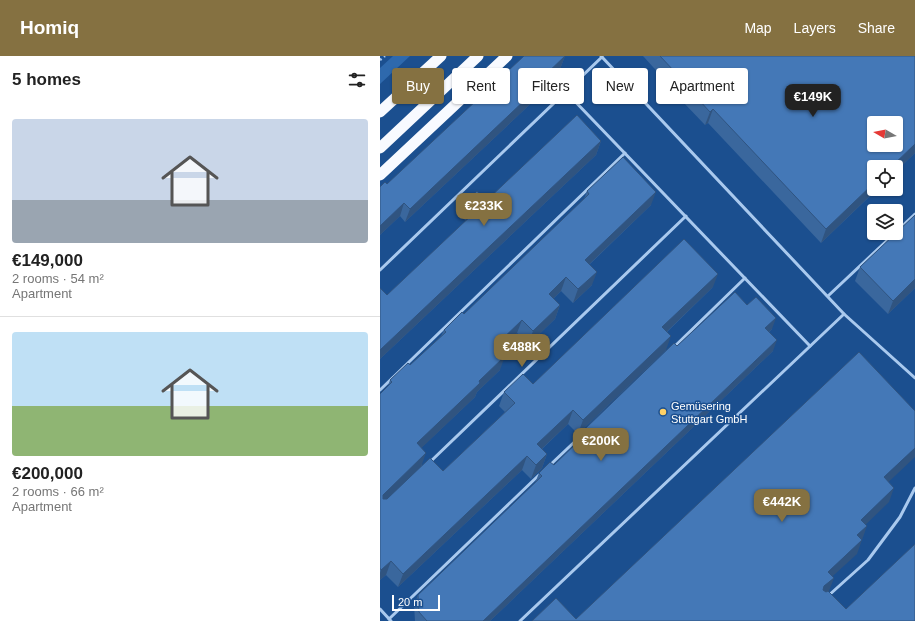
<!DOCTYPE html>
<html lang="en">
<head>
<meta charset="utf-8">
<style>
	body { margin:0; font-family:Helvetica,sans-serif; background:#f2f2f2; color:#222; height:100vh; display:flex; flex-direction:column; font-size:15px; white-space:nowrap }
	* { box-sizing:border-box; margin:0 }
	p { font-size:13px; color:#767676 }
	.icon { flex:none; width:22px; height:22px; fill:none; stroke:currentColor; stroke-width:2; stroke-linecap:round; stroke-linejoin:round }
	.map { position:relative; flex:1; overflow:hidden }
	.panel { display:flex; flex-direction:column; background:#fff; width:380px }
	.panel>* { flex:none }
	.guide { position:absolute; left:12px; top:12px; width:380px; height:36px; display:flex; gap:8px }
	.needle { width:26px; rotate:279deg }
	.controls { position:absolute; left:487px; top:60px; display:grid; gap:8px }
	.controls a { display:grid; place-items:center; width:36px; height:36px; border-radius:4px; background:#fff; box-shadow:0 1px 3px #0004; font-size:20px }
	.scale { position:absolute; left:12px; bottom:10px; width:48px; box-sizing:border-box; padding-left:4px; border:2px solid #fff; border-top:0; font-size:11px; line-height:14px; white-space:nowrap; color:#fff; -webkit-text-stroke:3px #1b4f8f; paint-order:stroke }
	.price { position:absolute; translate:-50% -34px; padding:0 9px; border-radius:8px; background:#857141; color:#fff; font-size:13px; line-height:26px; filter:drop-shadow(0 1px 2px #0008) }
	.price::after { content:''; position:absolute; left:50%; top:24px; width:12px; height:9px; margin-left:-6px; background:inherit; clip-path:polygon(0 0,100% 0,50% 100%) }
	.price.active { background:#222; color:#fff }
	ul { padding:0; list-style:none }
	li { display:grid; align-content:center; gap:8px; height:212px; padding:0 12px }
	li+li { border-top:1px solid #e0e0e0 }
	li span { display:grid; place-items:center; height:124px; border-radius:4px; color:#555 }
	li>.icon { margin-inline-start:auto }
	span .icon { width:72px; height:72px; fill:#fffc; stroke-width:1 }
	li b { font-size:17px }
	h2 { display:flex; justify-content:space-between; align-items:center; height:48px; padding:0 12px; font-size:17px }
	.chip { padding:0 14px; border-radius:4px; background:#fff; box-shadow:0 1px 3px #0004; font-size:14px; line-height:36px }
	.chip.active { background:#857141; color:#fff }
	header { display:flex; align-items:center; gap:24px; box-sizing:border-box; height:56px; padding:0 20px; background:#857141; color:#fff }
	header strong { font-size:19px }
	nav { display:flex; gap:22px; margin-inline-start:auto; font-size:14px }
	main { display:flex; flex:1; min-height:0 }
	.map>svg:first-child { display:block }
	.green { fill:#2e69ad }
	.lines { fill:none; stroke-linecap:round; stroke-linejoin:round }
	.path { stroke:#a9c9ee; stroke-width:2.5; stroke-dasharray:2 3; stroke-linecap:butt }
	.service { stroke:#a9c9ee; stroke-width:3 }
	.trunk { stroke:#f8faff; stroke-width:11 }
	.wall { fill:#3a679d }
	.shaded-wall { fill:#305480 }
	.building { fill:#4478b7; stroke:#305480; fill-rule:evenodd }
	.poi-dot { fill:#ffd166; stroke:#1b4f8f; stroke-width:1.5 }
	.labels { text-anchor:middle; dominant-baseline:central; stroke-width:3; stroke-linejoin:round; paint-order:stroke }
	.poi-label { font-size:11px; fill:#fff; stroke:#1b4f8f; text-anchor:start }
</style>
</head>
<body>
<header>
<strong>Homiq</strong>
<nav><a>Map</a><a>Layers</a><a>Share</a></nav>
</header>
<main>
<section class="panel">
<h2>5 homes<svg class="icon" aria-label="filters" viewBox="0 0 24 24"><path d="M4 7h16M4 17h16"/><circle cx="9" cy="7" r="2"/><circle cx="15" cy="17" r="2"/></svg></h2>
<ul>
<li><span style="background:linear-gradient(#c9d6e8 65%,#9aa5b1 0)"><svg class="icon" aria-label="home" viewBox="0 0 24 24"><path d="M3 11l9-7 9 7M6 9v11h12V9"/></svg></span><div><b>€149,000</b><p>2 rooms · 54 m²</p><p>Apartment</p></div></li>
<li><span style="background:linear-gradient(#bfe0f5 60%,#8fb573 0)"><svg class="icon" aria-label="home" viewBox="0 0 24 24"><path d="M3 11l9-7 9 7M6 9v11h12V9"/></svg></span><div><b>€200,000</b><p>2 rooms · 66 m²</p><p>Apartment</p></div></li>
</ul>
</section>
<div class="map">
<svg width="535" height="565" viewBox="0 0 535 565">
	<rect width="100%" height="100%" fill="#1b4f8f"/>
	<polygon class="green" points="13,0 30,0 0,28 0,12"/>
	<g class="lines">
		<polyline class="path" points="0,4 5,0"/>
		<g class="service">
			<polyline points="221,0 464,258 535,322"/>
			<polyline points="186,36 430,290"/>
			<polyline points="516,176 535,158"/>
			<polyline points="0,214 222,1"/>
			<polyline points="448,240 515,177"/>
			<polyline points="294,291 365,222"/>
			<polyline points="0,334 245,97"/>
			<polyline points="50,406 306,160"/>
			<polyline points="169,410 206,375"/>
			<polyline points="448,540 488,504 520,461 535,432"/>
			<polyline points="0,553 11,565"/>
			<polyline points="9,563 159,419"/>
			<polyline points="140,565 464,258"/>
		</g>
		<g class="trunk">
			<polyline points="0,56 61,0"/>
			<polyline points="0,92 98,0"/>
			<polyline points="0,119 127,0"/>
		</g>
	</g>
	<g class="wall">
		<polygon points="185,0 180,13 165,27 162,37 25,166 20,160 0,179 0,131 7,128"/>
		<polygon points="263,0 535,0 535,97 441,187 328,67 325,69 303,46 303,44"/>
		<polygon points="221,85 216,99 0,303 0,232 7,239 86,165 81,160 86,146 106,145"/>
		<polygon points="207,135 271,149 210,208 212,229 193,247 181,235 173,243 180,249 175,263 148,289 137,277 120,294 120,314 97,336 95,341 41,392 42,410 63,415 125,356 119,350 124,336 153,328 333,231 287,276 286,294 198,378 188,368 162,393 167,398 162,412 151,423 142,414 18,531 6,519 0,524 0,338 8,330 10,324 30,309 61,280 64,274 84,258 204,143"/>
		<polygon points="535,159 535,232 508,258 475,225 480,211"/>
		<polygon points="367,249 392,273 389,276 393,295 110,565 35,565 34,549 38,539 155,427 159,417 174,409 202,382 206,372 297,290"/>
	</g>
	<g class="shaded-wall">
		<polygon points="185,0 180,13 165,27 162,37 25,166 30,153 164,20"/>
		<polygon points="333,53 328,67 325,69 330,56"/>
		<polygon points="221,85 216,99 0,303 0,294"/>
		<polygon points="535,88 535,97 516,115 516,111 511,111"/>
		<polygon points="494,127 494,133 497,133 441,187 446,173"/>
		<polygon points="276,136 271,149 200,217 205,204"/>
		<polygon points="24,147 20,160 0,179 0,170"/>
		<polygon points="217,216 212,229 193,247 198,233"/>
		<polygon points="338,218 333,231 277,285 282,271"/>
		<polygon points="186,221 181,235 164,252 169,238"/>
		<polygon points="535,223 535,232 508,258 513,245"/>
		<polygon points="180,249 175,263 148,289 153,275"/>
		<polygon points="396,262 392,273 381,283 385,272"/>
		<polygon points="142,264 137,277 110,304 115,290"/>
		<polygon points="291,280 286,294 198,378 203,364"/>
		<polygon points="397,284 393,295 110,565 103,565"/>
		<polygon points="125,300 120,314 97,336 95,341 32,401 37,387 99,325"/>
		<polygon points="193,354 188,368 152,402 157,388"/>
		<polygon points="535,392 535,401 499,435 504,421"/>
		<polygon points="46,397 41,411 0,451 3,439"/>
		<polygon points="167,398 162,412 151,423 156,409"/>
		<polygon points="147,400 142,414 18,531 23,518"/>
		<polygon points="514,432 509,446 476,478 481,464"/>
		<polygon points="487,470 482,484 477,479"/>
		<polygon points="482,484 477,498 443,529 448,516"/>
		<polygon points="11,505 6,519 0,524 0,517 1,514"/>
		<polygon points="454,522 449,535 439,544 444,530"/>
	</g>
	<g class="building">
		<polygon points="144,0 185,0 164,20 167,23 30,153 24,147 0,170 0,131 5,126 7,128"/>
		<path d="M280,0h255v88l-24,23h-17v16l-48,46 -113,-120 -3,3 -22,-24 1,-1zM494,67h22v22h-22z"/>
		<polygon points="197,59 221,85 0,294 0,232 7,239 96,155 86,146 97,135 106,145"/>
		<polygon points="243,101 276,136 205,204 217,216 198,233 186,221 169,238 180,249 153,275 142,264 115,290 125,300 99,325 100,327 37,387 46,397 3,439 3,443 7,443 50,402 63,415 135,347 124,336 143,318 153,328 304,183 338,218 282,271 291,280 203,364 193,354 157,388 167,398 156,409 147,400 23,518 11,505 1,514 0,512 0,338 12,326 10,324 28,307 30,309 66,276 64,274 82,256 84,258 209,138 207,135"/>
		<polygon points="535,159 535,223 513,245 480,211"/>
		<polygon points="355,236 367,249 376,241 396,262 385,272 397,284 103,565 47,565 39,556 38,539 162,420 159,417 170,406 174,409 209,375 206,372 294,287 297,290"/>
		<polygon points="479,296 535,355 535,392 504,421 514,432 481,464 487,470 477,479 482,484 448,516 454,522 444,530 443,534 446,536 448,535 466,553 535,488 535,565 152,565 176,542 196,563"/>
	</g>
	<circle class="poi-dot" cx="283" cy="356" r="4"/>
	<g class="labels">
		<g class="poi-label">
			<text x="291" y="350">Gemüsering<tspan x="291" dy="13">Stuttgart GmbH</tspan></text>
		</g>
	</g>
</svg>
<div class="controls">
<a><svg class="needle" viewBox="-14 -14 28 28"><path d="M0-13l5 13h-10z" fill="#e53935"/><path d="M0 13l5-13h-10z" fill="#767676"/></svg></a>
<a><svg class="icon" aria-label="locate" viewBox="0 0 24 24"><circle cx="12" cy="12" r="6"/><path d="M12 2v4M12 18v4M2 12h4M18 12h4"/></svg></a>
<a><svg class="icon" aria-label="layers" viewBox="0 0 24 24"><path d="M12 4l9 5-9 5-9-5zM3 14l9 5 9-5"/></svg></a>
</div>
<div class="scale">20 m</div>
<b class="price active" style="left:433px;top:62px">€149K</b>
<b class="price" style="left:104px;top:171px">€233K</b>
<b class="price" style="left:142px;top:312px">€488K</b>
<b class="price" style="left:221px;top:406px">€200K</b>
<b class="price" style="left:402px;top:467px">€442K</b>
<div class="guide">
<a class="chip active">Buy</a>
<a class="chip">Rent</a>
<a class="chip">Filters</a>
<a class="chip">New</a>
<a class="chip">Apartment</a>
</div>
</div>
</main>
</body>
</html>
